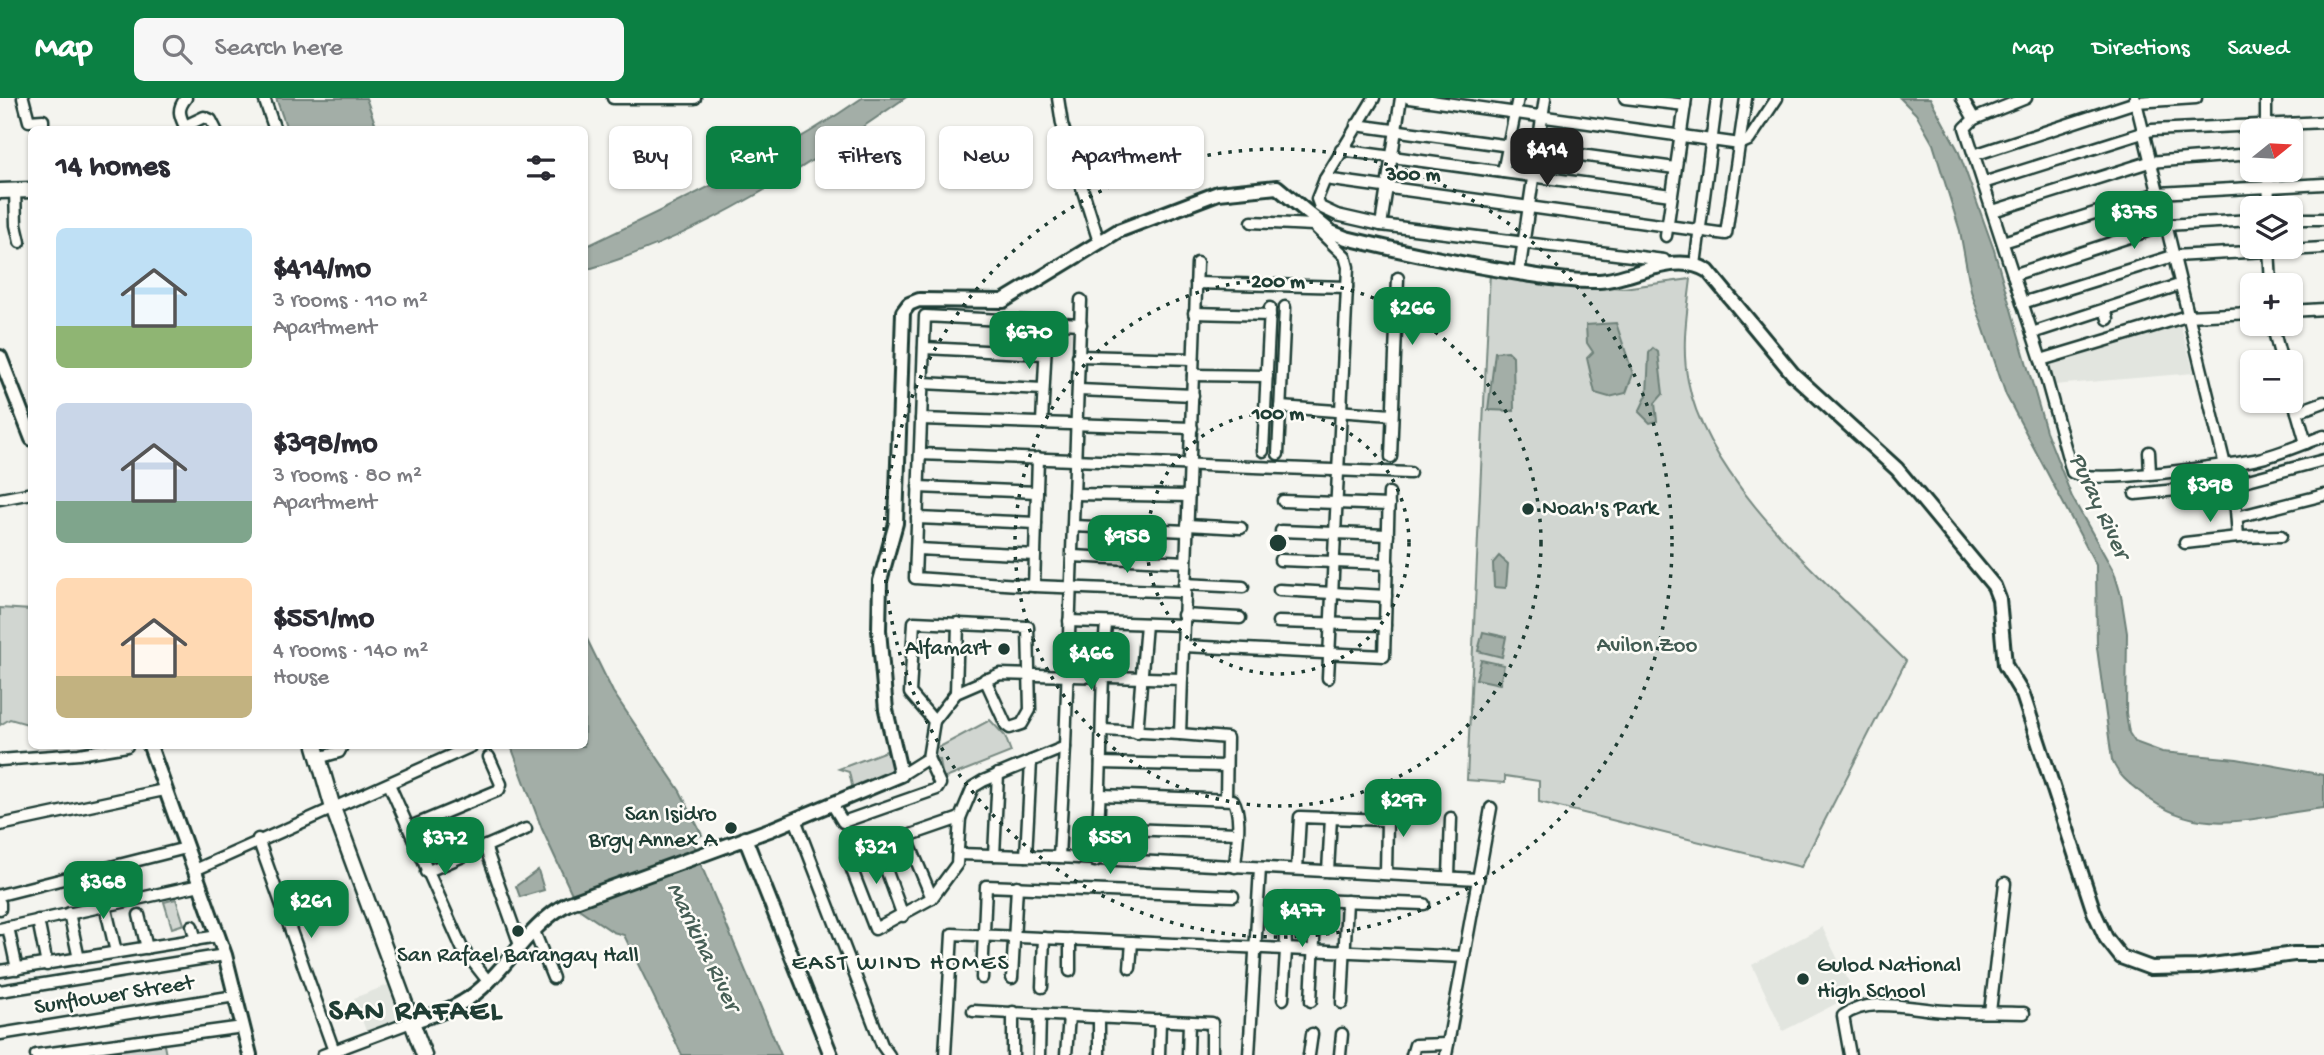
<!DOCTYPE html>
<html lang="en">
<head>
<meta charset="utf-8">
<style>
	body { margin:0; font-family:"Gochi Hand",sans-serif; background:#f7f7f7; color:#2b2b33; height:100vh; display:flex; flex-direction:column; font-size:26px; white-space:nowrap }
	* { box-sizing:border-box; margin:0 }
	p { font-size:23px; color:#7c7c81 }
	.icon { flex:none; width:38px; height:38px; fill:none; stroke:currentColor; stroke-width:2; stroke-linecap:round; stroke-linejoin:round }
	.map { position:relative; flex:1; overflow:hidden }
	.drawer { position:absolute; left:28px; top:28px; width:560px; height:623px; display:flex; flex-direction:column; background:#fff; border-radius:10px; box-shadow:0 2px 5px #0004 }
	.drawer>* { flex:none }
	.hud { position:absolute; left:609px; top:28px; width:665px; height:63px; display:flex; gap:14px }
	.needle { width:46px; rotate:72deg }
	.controls { position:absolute; left:2240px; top:21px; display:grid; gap:14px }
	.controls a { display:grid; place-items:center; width:63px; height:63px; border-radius:10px; background:#fff; box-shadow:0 2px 5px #0004; font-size:35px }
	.price { position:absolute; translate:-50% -60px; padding:0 16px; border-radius:14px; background:#0b8043; color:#fff; font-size:23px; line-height:46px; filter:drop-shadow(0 2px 4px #0008) }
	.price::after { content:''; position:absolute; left:50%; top:42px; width:21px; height:16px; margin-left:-10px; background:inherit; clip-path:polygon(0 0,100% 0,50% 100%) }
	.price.on { background:#222; color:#fff }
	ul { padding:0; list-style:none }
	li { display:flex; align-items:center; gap:21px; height:175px; padding:0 28px }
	li span { display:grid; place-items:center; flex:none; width:196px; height:140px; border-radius:10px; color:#555 }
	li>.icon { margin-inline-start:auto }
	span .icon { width:84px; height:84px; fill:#fffc; stroke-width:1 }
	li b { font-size:30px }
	h2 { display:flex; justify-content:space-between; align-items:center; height:84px; padding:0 28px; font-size:30px }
	.chip { padding:0 24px; border-radius:10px; background:#fff; box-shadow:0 2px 5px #0004; font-size:24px; line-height:63px }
	.chip.on { background:#0b8043; color:#fff }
	header { display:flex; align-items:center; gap:42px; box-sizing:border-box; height:98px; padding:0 35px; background:#0b8043; color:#fff }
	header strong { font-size:33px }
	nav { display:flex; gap:38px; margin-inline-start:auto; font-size:24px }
	.search { width:490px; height:63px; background:#f7f7f7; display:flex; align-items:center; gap:18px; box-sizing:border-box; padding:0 24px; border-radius:10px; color:#7c7c81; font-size:26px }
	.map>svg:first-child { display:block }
	.built { fill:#e2e5df }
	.green { fill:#d1d6d1; stroke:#788a82; stroke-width:2 }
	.water { fill:#a3aea7; stroke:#6e8179; stroke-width:2 }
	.pier { fill:#f4f4ef }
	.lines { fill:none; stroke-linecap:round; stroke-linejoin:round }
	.minor-casing { stroke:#1f3d34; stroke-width:15 }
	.tertiary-casing { stroke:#1f3d34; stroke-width:18 }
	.secondary-casing { stroke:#1f3d34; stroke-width:19 }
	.minor { stroke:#fdfcf7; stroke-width:10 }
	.tertiary { stroke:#fdfcf7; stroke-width:12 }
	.secondary { stroke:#fdfcf7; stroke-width:14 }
	.ring { fill:none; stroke:#1f3d34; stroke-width:3.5; stroke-dasharray:3.5 7 }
	.poi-dot { fill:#1f3d34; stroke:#fdfcf7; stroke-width:2.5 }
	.labels { text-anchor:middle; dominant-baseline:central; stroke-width:5; stroke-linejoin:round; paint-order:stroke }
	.poi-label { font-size:23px; fill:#1f3d34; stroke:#fdfcf7; text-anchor:start }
	.park-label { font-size:23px; fill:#435c53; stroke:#fdfcf7 }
	.street-label { font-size:23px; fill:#1f3d34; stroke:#fdfcf7 }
	.water-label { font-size:24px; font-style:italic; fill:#475f56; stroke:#fdfcf7 }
	.neighbourhood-label { font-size:24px; letter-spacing:2px; fill:#1f3d34; stroke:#fdfcf7 }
	.district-label { font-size:30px; font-weight:bold; letter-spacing:2px; fill:#1f3d34; stroke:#fdfcf7 }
	.centre { fill:#1f3d34; stroke:#fdfcf7; stroke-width:3.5 }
	.ring-label { font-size:21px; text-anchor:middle; font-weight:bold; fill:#1f3d34; stroke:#fdfcf7; stroke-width:5; stroke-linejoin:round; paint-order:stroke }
</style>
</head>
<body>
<header>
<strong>Map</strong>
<div class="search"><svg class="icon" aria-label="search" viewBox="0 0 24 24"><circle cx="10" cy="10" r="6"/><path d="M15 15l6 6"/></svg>Search here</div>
<nav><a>Map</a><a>Directions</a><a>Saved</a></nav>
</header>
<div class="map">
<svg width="2324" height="957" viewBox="0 0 2324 957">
	<rect width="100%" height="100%" fill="#f4f4ef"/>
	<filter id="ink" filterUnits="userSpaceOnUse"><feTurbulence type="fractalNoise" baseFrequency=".0143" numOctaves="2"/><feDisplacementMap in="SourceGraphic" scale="14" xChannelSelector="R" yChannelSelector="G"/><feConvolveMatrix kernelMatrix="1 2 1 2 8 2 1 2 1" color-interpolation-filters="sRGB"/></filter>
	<g filter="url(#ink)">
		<g class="built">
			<polygon points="2179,222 2194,275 2054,287 2046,265"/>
			<polygon points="1822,829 1855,896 1783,933 1752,867"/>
			<polygon points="393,885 407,919 366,933 354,900"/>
		</g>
		<g class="green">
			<path d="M1490,173l67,11 66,6 68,-9c-4,33 -10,69 -3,102 19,103 146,207 218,280l-105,206 -262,-65v-21l-34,-5v7l-38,-3z"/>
			<polygon points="0,510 31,512 31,627 10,621 0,627"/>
			<polygon points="990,622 1005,638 1011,654 943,681 940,662 933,658 932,653"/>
			<polygon points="886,653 893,668 891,677 853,692 849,674 839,671"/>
			<polygon points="176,801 184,826 172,830 164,804"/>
			<polygon points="163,942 166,957 111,957 110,949"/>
		</g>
		<g class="water">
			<polygon points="276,0 366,0 377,31 287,31"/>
			<path d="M862,0h43c-100,69 -203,139 -320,172v-23c95,-46 191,-89 277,-149z"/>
			<path d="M1900,0h30l28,52 36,100 52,181 26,66 42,75 7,23 6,38 -1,80 3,20 6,9 27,10 75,7 87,16v33c-67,7 -121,33 -180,-13 -13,-10 -26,-19 -32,-35l-15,-112 -1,-83 -90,-170 -35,-104 -11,-60 -27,-87 -17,-30z"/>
			<polygon points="1616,225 1633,276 1626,295 1609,299 1595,295 1587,260 1593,254 1587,245 1586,227"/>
			<polygon points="1653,250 1658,254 1663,296 1655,305 1657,323 1650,325 1639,314 1647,297 1649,255"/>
			<polygon points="1508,253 1513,258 1514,313 1488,312 1495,254"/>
			<polygon points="1499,458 1508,466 1506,490 1494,489 1493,465"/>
			<polygon points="1483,534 1506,539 1502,559 1478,553"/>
			<polygon points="585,537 613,594 680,693 702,737 692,741 701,767 781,957 682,957 624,837 613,834 579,811 542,731 511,648 584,648"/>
			<polygon points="1481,562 1504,567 1500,586 1476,581"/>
			<polygon points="538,772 544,792 520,799 516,788"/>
		</g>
		<polygon class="pier" points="698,749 703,764 576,811 568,797"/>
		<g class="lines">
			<g class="minor-casing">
				<g id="minor">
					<polyline points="23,0 29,23 43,22 43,32"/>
					<path d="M186,0c-10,12 -6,18 0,31"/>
					<polyline points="264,0 275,32"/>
					<polyline points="613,0 695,0"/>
					<polyline points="1058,0 1062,26 1099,144"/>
					<polyline points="1374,0 1325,81 1317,101 1320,109 1337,117 1381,127 1664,162"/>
					<polyline points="1409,0 1740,46 1749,42 1777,0"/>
					<polyline points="1625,0 1685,7"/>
					<polyline points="1962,0 1974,21"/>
					<path d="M2026,0l-52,21 -9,9 76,232 31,112c15,14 160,-7 186,-13 22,-5 44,-15 66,-23"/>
					<polyline points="2135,0 2236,412 2238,439 2281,438"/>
					<polyline points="1356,27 1510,48"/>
					<polyline points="185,28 204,19 211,22 216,32"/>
					<polyline points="2266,33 2266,0"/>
					<polyline points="1537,51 1675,70"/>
					<polyline points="1341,52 1671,97"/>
					<polyline points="1974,57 2136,4 2196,0"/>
					<polyline points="2268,72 2269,110"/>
					<polyline points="1503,74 1518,0"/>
					<polyline points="1325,81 1726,136 1746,0"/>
					<polyline points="1983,85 2152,32 2324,24"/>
					<polyline points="15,92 16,127 20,144"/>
					<polyline points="1993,113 2149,64 2252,56"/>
					<polyline points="2291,121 2324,121"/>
					<polyline points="1252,124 1313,127 1345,158 1348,169 1328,580"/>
					<polyline points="1381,127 1401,0"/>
					<polyline points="1666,138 1686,0"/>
					<polyline points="2003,144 2158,95 2324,86"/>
					<polyline points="2269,149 2271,187"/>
					<polyline points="1695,167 1717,0"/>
					<polyline points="1519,175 1545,0"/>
					<polyline points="2013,177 2166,127 2252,122"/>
					<polyline points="1196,185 1347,189"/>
					<polyline points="2022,205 2173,158 2324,150"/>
					<polyline points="2105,211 2108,221"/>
					<polyline points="2291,213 2324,211"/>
					<polyline points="1194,215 1270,217"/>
					<polyline points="2272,226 2282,264"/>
					<polyline points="2032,235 2179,187"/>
					<polyline points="924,250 1045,256"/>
					<polyline points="1078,258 1193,261"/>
					<polyline points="2041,262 2187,218 2252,215"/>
					<polyline points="1193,277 1267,278"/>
					<polyline points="923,285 1043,291"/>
					<polyline points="1079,292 1193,297"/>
					<polyline points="2291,293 2306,345"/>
					<polyline points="1280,309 1392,317"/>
					<polyline points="2297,314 2324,304"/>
					<polyline points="921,321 1192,330"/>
					<polyline points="1042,324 1047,224"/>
					<polyline points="1263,353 1270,210"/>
					<polyline points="2149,354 2150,375"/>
					<polyline points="920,356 1410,375"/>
					<polyline points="1278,356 1285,209"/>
					<polyline points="1391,359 1398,180"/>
					<polyline points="918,389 1037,394"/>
					<polyline points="1074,396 1189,398"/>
					<polyline points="2135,396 2229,387 2324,362"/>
					<polyline points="0,401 32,395"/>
					<polyline points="1283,403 1389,407"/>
					<polyline points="2237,419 2324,397"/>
					<polyline points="917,420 1036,425"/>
					<polyline points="1187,427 1241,430"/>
					<polyline points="1073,428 1187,433"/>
					<polyline points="1281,433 1388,437"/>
					<polyline points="2185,445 2238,439"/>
					<polyline points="918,451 1035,457 1034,488 915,480 925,218 1081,226"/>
					<polyline points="1035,457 1038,360"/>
					<polyline points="1073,458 1185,464"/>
					<polyline points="1280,462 1388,466"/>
					<polyline points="1184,486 1243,489"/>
					<polyline points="1034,488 1183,494"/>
					<polyline points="1279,492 1386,498"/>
					<polyline points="1183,517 1240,520"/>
					<polyline points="1069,523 1183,527"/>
					<polyline points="1278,524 1385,527"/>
					<polyline points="1184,548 1384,558 1389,395"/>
					<polyline points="956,595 958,525"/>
					<polyline points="934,623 910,595 914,524 1028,529 1030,612 1022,626 1010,630 1006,627 985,581"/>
					<polyline points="1103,632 1180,636 1197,165"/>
					<polyline points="1137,635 1146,526"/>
					<polyline points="1180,636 1227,640 1226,701"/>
					<polyline points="318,660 339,654 342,648"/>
					<polyline points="0,662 79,656 127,648"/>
					<polyline points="1101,665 1226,668"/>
					<polyline points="901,677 928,660 934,623 956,595 1000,576 1182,581"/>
					<polyline points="389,686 462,850 487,882"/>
					<path d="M1101,697l132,5c10,16 3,48 2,67"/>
					<polyline points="832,706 843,724 937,691 940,686 928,660"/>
					<polyline points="960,720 973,689 983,683 1065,649 1081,202"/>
					<polygon points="960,720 957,766 932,800 875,831 847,759"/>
					<polyline points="795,721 882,947 889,957"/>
					<polyline points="0,727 164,692"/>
					<polyline points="410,729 499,692 501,686 489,659"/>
					<polyline points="1099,730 1237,735"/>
					<polyline points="906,738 932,800"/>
					<polyline points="258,741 334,953"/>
					<polyline points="485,748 520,847"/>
					<polyline points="878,749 903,818"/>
					<polyline points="958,756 1059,759 1065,649"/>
					<polyline points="994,757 998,676"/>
					<polyline points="1026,758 1031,663"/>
					<polyline points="1059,759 1478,781"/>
					<path d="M1095,763c9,-79 4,-158 11,-237"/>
					<polyline points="1297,771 1300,719 1387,722 1386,775"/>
					<polyline points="195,772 472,648"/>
					<polyline points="1328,773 1331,720"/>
					<polyline points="426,774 526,731"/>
					<polyline points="1449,778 1451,720"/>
					<polyline points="0,797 186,750"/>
					<polyline points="0,805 0,811"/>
					<polyline points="105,807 116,854"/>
					<polyline points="69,815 79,861"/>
					<polyline points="139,817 147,850"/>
					<polyline points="38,822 47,867"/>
					<polyline points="192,828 196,842"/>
					<polyline points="8,829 17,871"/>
					<polyline points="0,831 200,787"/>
					<polyline points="534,833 553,880"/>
					<polyline points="1130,870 1132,844"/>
					<polyline points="0,873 218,838"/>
					<polyline points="1070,873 1070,841"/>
					<polyline points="982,880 986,788 1233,798"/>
					<polyline points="1012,880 1017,788"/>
					<polyline points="1042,889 1044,840"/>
					<polyline points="0,893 225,857"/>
					<polyline points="1283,901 1286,852 1285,801 1424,806"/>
					<polyline points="1311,903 1316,802"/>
					<polyline points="1342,905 1347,803"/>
					<polyline points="973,913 1212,925 1212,957"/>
					<polyline points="1013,914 1013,957"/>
					<polyline points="1990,914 2005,785"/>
					<polyline points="0,936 235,898"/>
					<polyline points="36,957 243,929"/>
					<polyline points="323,957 411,924"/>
					<polyline points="945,957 952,836 1464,859"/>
					<polyline points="1039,957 1040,917"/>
					<polyline points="1066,957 1069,918"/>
					<polyline points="1099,957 1099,919"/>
					<polyline points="1159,957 1160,922"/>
					<polyline points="1188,957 1189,924"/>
					<polyline points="1249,957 1260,770"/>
					<polyline points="1309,957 1312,936"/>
					<polyline points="1340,957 1342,936"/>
					<polyline points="1412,957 1415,947 1448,946"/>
					<polyline points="1446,957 1491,710"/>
					<path d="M1850,957l-7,-39c26,-21 73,-6 103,-5 26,2 52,1 78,2"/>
				</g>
			</g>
			<g class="tertiary-casing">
				<g id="tertiary">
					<polyline points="0,259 32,341"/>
					<polyline points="150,648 225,857 250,957"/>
					<polyline points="745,740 831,957"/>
					<path d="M411,924c17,-6 36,-10 52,-20 39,-23 62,-75 104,-98l205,-75 129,-54 -15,-65 -7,-80 1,-49 16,-58 7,-211 6,-8 10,-4 84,1 115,-70 100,-38 59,-6 54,45 15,6c58,14 114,26 173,35 27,4 52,9 80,8 34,-2 77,-31 109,-10l85,103 104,95 97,117 5,13 6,66 18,30 71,217 12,26 15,19 30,11 46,-1 97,-13h30"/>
				</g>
			</g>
			<g class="secondary-casing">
				<g id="secondary">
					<polyline points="0,93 32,92"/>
					<polyline points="315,648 333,710 424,957"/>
				</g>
			</g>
			<use href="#minor" class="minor"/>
			<use href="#tertiary" class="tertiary"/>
			<use href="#secondary" class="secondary"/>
		</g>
	</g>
	<g class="ring">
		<circle cx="1278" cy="445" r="131"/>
		<circle cx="1278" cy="445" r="263"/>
		<circle cx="1278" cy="445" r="394"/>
	</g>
	<g class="poi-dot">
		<circle cx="1528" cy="411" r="7"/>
		<circle cx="1004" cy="551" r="7"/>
		<circle cx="731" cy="730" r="7"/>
		<circle cx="518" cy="833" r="7"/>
		<circle cx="1803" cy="881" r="7"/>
	</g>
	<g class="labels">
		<g class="poi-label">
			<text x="1542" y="411">Noah's Park</text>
			<text x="990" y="551" text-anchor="end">Alfamart</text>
			<text x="717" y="717" text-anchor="end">San Isidro<tspan x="717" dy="26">Brgy Annex A</tspan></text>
			<text x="518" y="858" text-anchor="middle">San Rafael Barangay Hall</text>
			<text x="1817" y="868">Gulod National<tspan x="1817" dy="26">High School</tspan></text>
		</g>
		<g class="park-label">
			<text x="1647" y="548">Avilon Zoo</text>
		</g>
		<g class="street-label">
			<text transform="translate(114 898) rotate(-9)">Sunflower Street</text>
		</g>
		<g class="water-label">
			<text transform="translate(2098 408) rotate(65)">Puray River</text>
			<text transform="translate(702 849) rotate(64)">Marikina River</text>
		</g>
		<g class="neighbourhood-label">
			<text x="901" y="866">EAST WIND HOMES</text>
		</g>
		<g class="district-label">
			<text x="416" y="915">SAN RAFAEL</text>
		</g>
	</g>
	<circle cx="1278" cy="445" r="10" class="centre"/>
	<g class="ring-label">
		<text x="1413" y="82">300 m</text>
		<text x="1278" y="189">200 m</text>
		<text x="1278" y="321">100 m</text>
	</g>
</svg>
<div class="controls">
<a><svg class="needle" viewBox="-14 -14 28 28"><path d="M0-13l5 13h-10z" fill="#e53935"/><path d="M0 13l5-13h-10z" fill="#7c7c81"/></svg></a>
<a><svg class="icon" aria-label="layers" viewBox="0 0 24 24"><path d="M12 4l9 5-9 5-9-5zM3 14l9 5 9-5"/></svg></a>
<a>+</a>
<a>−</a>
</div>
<b class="price on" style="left:1547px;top:90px">$414</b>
<b class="price" style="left:2134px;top:153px">$375</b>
<b class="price" style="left:1412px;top:249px">$266</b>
<b class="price" style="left:1029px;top:273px">$670</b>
<b class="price" style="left:2210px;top:426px">$398</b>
<b class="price" style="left:1127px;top:477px">$958</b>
<b class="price" style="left:1091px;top:594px">$466</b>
<b class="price" style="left:1403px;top:741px">$297</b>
<b class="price" style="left:1110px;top:778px">$551</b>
<b class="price" style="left:445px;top:779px">$372</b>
<b class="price" style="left:876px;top:788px">$321</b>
<b class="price" style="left:103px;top:823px">$368</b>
<b class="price" style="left:311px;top:842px">$261</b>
<b class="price" style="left:1302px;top:851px">$477</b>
<div class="hud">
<a class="chip">Buy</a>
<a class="chip on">Rent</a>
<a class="chip">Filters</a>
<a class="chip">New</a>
<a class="chip">Apartment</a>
</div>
<section class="drawer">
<h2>14 homes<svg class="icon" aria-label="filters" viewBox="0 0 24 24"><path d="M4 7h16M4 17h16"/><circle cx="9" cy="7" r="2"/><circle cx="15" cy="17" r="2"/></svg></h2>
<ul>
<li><span style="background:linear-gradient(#bfe0f5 70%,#8fb573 0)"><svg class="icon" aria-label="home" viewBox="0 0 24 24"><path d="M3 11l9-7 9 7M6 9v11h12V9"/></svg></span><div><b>$414/mo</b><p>3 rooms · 110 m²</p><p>Apartment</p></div></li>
<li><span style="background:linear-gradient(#c9d6e8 70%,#7fa58c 0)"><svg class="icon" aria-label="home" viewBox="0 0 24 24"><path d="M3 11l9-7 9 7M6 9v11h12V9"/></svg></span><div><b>$398/mo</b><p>3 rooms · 80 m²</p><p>Apartment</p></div></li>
<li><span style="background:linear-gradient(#ffd9b3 70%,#c2b280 0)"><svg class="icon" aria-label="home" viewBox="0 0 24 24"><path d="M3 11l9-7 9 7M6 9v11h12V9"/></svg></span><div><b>$551/mo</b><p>4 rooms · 140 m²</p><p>House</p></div></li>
</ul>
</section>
</div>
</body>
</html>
